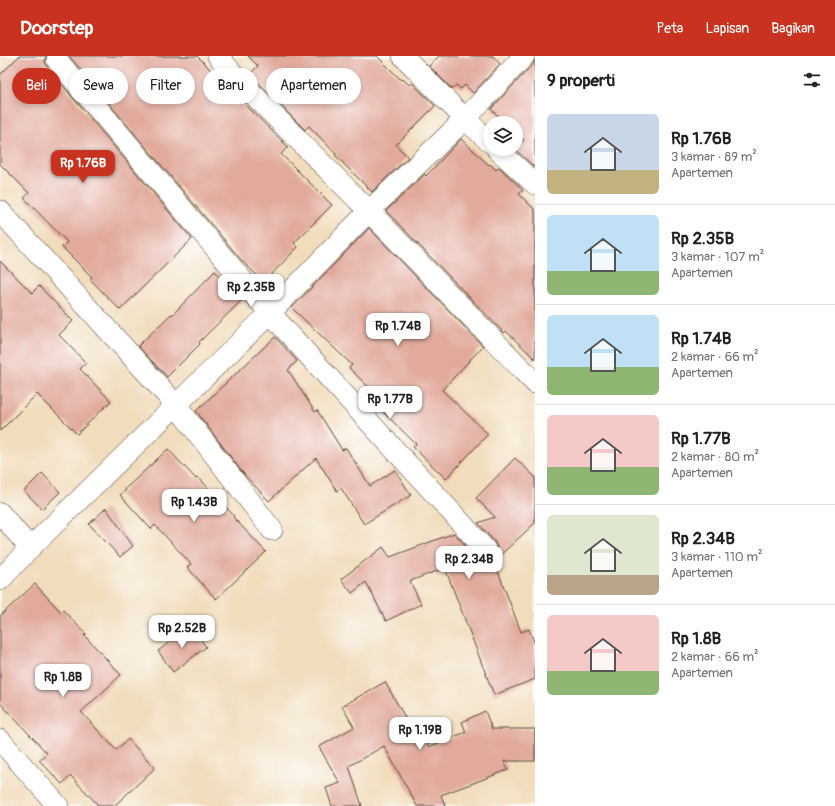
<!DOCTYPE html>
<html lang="id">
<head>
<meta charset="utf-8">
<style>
	body { margin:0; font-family:Pangolin,sans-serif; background:#f2f2f2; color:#202124; height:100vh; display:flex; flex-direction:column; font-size:15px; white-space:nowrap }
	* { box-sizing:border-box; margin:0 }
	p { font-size:13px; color:#757577 }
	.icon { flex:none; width:22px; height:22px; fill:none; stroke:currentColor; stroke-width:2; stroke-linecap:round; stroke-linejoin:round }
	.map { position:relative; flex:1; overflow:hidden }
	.panel { display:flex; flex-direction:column; background:#fff; width:300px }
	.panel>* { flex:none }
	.top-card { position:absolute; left:12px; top:12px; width:380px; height:36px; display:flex; gap:8px }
	.buttons { position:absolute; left:483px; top:60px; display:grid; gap:8px }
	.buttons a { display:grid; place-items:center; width:40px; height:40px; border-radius:50%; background:#fff; box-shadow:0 2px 6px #0003; font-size:20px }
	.price { position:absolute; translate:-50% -34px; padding:0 9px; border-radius:8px; background:#fff; color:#222; font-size:13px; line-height:26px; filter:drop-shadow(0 1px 2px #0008) }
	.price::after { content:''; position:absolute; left:50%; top:24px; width:12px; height:9px; margin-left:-6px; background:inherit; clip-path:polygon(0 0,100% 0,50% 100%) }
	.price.current { background:#c8321e; color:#fff }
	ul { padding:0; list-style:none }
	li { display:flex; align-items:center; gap:12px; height:100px; padding:0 12px }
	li+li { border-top:1px solid #e0e0e0 }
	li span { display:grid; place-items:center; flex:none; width:112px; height:80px; border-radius:6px; color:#555 }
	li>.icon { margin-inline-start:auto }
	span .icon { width:48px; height:48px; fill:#fffc; stroke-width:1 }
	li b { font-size:17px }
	h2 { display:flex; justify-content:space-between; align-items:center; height:48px; padding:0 12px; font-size:17px }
	.pill { padding:0 14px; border-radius:18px; background:#fff; box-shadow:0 2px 6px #0003; font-size:14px; line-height:36px }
	.pill.current { background:#c8321e; color:#fff }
	header { display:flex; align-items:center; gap:24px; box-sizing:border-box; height:56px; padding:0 20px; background:#c8321e; color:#fff }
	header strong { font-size:19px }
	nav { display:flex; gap:22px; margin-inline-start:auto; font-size:14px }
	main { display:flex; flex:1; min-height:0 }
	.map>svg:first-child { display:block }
	.building { fill:#e2aa9d }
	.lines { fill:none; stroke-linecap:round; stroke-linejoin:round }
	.minor-casing { stroke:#564536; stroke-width:22 }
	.minor { stroke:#fff; stroke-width:21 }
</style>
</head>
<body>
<header>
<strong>Doorstep</strong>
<nav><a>Peta</a><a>Lapisan</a><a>Bagikan</a></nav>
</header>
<main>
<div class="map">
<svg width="535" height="750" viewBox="0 0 535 750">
	<rect width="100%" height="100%" fill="#fff"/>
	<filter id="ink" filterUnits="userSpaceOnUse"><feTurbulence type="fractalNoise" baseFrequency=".025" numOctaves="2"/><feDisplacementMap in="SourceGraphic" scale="8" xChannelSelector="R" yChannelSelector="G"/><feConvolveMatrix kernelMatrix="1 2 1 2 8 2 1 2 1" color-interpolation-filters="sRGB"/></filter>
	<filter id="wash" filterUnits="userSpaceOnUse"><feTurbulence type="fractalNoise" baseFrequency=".012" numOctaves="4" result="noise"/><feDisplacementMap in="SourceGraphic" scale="16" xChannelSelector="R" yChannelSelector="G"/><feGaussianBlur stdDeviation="0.9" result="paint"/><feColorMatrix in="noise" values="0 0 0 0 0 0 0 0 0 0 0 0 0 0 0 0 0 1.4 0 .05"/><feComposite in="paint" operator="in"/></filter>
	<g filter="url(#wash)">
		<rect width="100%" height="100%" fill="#f1dcbb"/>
		<g id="blocks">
			<g class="building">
				<polygon points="19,0 46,0 45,6 48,12 192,183 120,254 90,223 92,221 62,191 67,186 24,142 29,137 0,108 0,19"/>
				<polygon points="69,0 197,0 288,91 281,98 332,149 294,187 298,191 264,226 243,206"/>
				<polygon points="248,0 377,0 401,24 403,23 409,29 412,27 435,50 396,89 408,101 372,136 335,99 336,98 309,70 305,74 250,18 258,10"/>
				<polygon points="439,0 493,0 500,8 473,37 465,29 461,33 456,29 452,33 429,10"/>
				<polygon points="535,4 535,112 515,93 524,84 516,77 516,67 506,67 491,53 533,8"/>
				<polygon points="461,83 489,109 490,108 496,114 499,111 523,134 519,138 535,154 535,303 506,275 504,277 386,155 425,118 426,120"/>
				<polygon points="369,172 483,290 442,334 488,378 446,423 413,391 416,388 380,353 385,347 349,312 352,309 292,252"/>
				<polygon points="0,205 32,237 39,230 73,265 59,279 86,307 80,313 111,345 77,378 37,338 0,375"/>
				<polygon points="215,215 242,244 199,286 200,288 167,321 138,290 171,258 172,259"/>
				<polygon points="275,281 297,305 288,314 315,356 317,354 342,394 346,392 370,430 395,414 411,439 364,468 341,432 337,435 316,402 269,445 242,416 196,355"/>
				<polygon points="168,393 196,423 198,421 234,460 233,461 266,496 216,543 187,511 191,508 155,469 151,473 120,439 126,434 125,433"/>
				<polygon points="515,402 535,421 535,467 494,505 521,576 529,573 535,588 535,623 494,639 445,512 410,525 421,548 386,565 366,526 352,537 341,523 383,491 390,501 454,477 476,501 481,504 487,505 493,502 496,497 497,490 494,485 478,467 495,461 476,442"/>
				<polygon points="42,417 60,436 42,453 24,435"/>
				<polygon points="106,452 133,490 120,501 89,468"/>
				<polygon points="35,528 61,556 63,554 86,578 84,579 121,619 81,656 116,694 128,683 155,712 114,750 99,750 71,720 62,728 39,704 47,697 0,647 0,560"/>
				<polygon points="191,570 206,591 173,616 158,595"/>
				<polygon points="385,626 416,681 422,678 429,691 466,676 462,666 485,655 492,673 535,673 535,705 504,705 508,714 441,739 445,750 417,750 384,690 349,710 362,750 332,750 326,732 340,727 319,691 354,671 342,650"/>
			</g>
		</g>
	</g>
	<g filter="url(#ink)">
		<use href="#blocks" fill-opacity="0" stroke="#564536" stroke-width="1"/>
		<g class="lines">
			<g class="minor-casing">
				<g id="minor">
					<polyline points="218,0 233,18 369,155 535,327"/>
					<polyline points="403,0 465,63 490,86"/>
					<polyline points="57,4 270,257 485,493"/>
					<polyline points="497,93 535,128"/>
					<polyline points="0,155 176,349 272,474"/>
					<polyline points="0,457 30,492"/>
					<polyline points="0,524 30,492 270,257 369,155 465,63 524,0"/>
					<polyline points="0,684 58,750"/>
				</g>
			</g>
			<use href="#minor" class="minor"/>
		</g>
	</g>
</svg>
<div class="buttons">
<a><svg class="icon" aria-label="layers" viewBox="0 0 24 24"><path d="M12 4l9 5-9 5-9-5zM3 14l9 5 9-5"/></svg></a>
</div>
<b class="price current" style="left:83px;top:128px">Rp 1.76B</b>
<b class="price" style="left:251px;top:252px">Rp 2.35B</b>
<b class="price" style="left:398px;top:291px">Rp 1.74B</b>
<b class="price" style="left:390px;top:364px">Rp 1.77B</b>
<b class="price" style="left:194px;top:467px">Rp 1.43B</b>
<b class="price" style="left:469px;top:524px">Rp 2.34B</b>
<b class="price" style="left:182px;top:593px">Rp 2.52B</b>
<b class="price" style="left:63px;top:642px">Rp 1.8B</b>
<b class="price" style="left:420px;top:695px">Rp 1.19B</b>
<div class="top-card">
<a class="pill current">Beli</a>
<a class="pill">Sewa</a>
<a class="pill">Filter</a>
<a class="pill">Baru</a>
<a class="pill">Apartemen</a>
</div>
</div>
<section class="panel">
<h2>9 properti<svg class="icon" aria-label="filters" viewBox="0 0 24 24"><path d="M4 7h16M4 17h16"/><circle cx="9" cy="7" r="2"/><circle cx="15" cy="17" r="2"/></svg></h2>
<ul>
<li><span style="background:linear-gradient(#c9d6e8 70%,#c2b280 0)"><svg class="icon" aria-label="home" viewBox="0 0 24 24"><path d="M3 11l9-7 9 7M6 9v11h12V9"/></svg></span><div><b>Rp 1.76B</b><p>3 kamar · 89 m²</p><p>Apartemen</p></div></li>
<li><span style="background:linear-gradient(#bfe0f5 70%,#8fb573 0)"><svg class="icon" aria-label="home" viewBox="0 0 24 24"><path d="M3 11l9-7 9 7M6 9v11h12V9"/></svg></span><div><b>Rp 2.35B</b><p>3 kamar · 107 m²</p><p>Apartemen</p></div></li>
<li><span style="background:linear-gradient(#bfe0f5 65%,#8fb573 0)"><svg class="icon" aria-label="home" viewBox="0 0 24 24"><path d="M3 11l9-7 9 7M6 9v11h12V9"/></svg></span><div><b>Rp 1.74B</b><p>2 kamar · 66 m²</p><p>Apartemen</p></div></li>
<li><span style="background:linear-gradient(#f6c9c9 65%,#8fb573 0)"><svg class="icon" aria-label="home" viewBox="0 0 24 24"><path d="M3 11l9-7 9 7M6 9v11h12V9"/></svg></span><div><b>Rp 1.77B</b><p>2 kamar · 80 m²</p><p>Apartemen</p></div></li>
<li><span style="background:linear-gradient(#dfe7d0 75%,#b9a48a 0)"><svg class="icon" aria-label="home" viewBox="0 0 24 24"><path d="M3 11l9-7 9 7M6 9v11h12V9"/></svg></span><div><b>Rp 2.34B</b><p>3 kamar · 110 m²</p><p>Apartemen</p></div></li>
<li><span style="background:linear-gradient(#f6c9c9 70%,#8fb573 0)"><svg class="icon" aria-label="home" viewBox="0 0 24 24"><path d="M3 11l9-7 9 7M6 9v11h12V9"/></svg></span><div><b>Rp 1.8B</b><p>2 kamar · 66 m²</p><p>Apartemen</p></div></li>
</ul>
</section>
</main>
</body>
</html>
